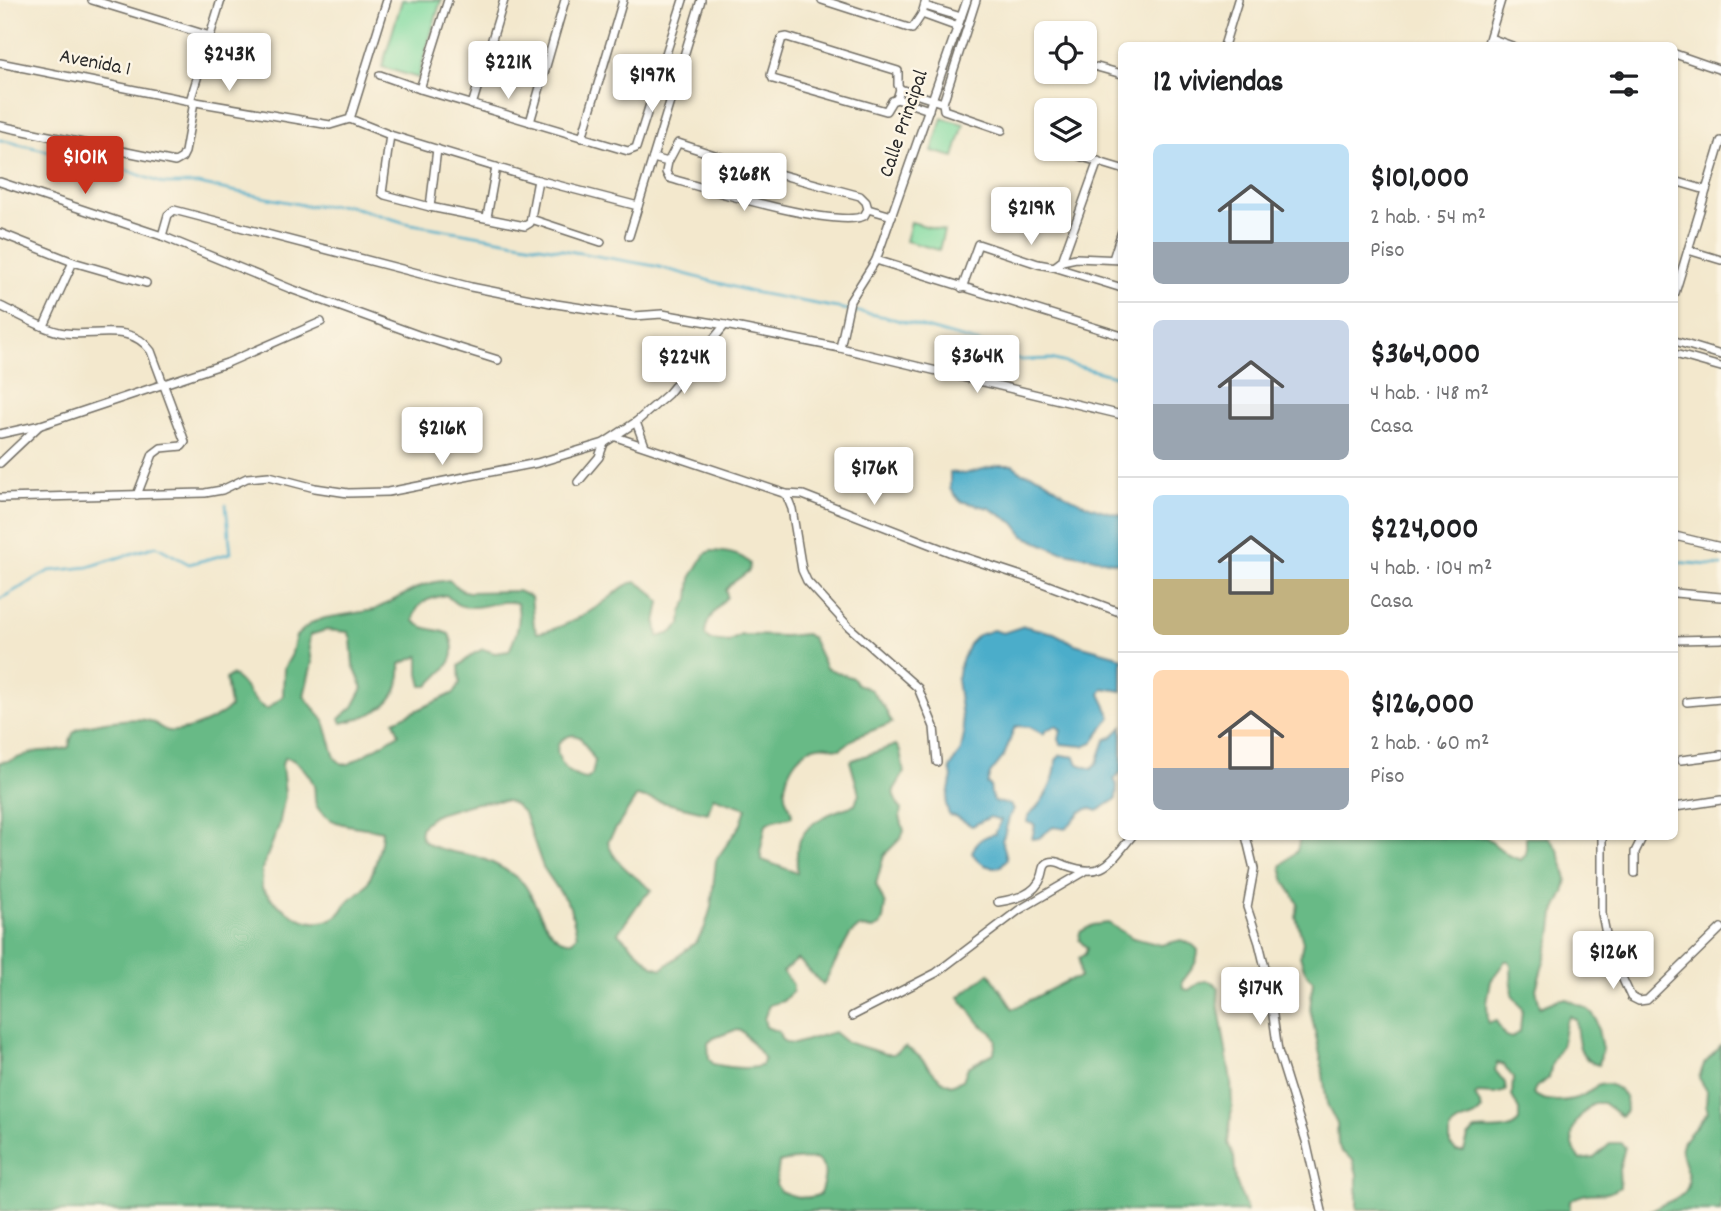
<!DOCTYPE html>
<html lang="es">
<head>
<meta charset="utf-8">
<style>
	body { margin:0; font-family:Dekko,sans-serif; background:#f6f6f6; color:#202124; height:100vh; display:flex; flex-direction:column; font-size:26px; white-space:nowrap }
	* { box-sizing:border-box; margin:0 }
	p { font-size:23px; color:#757577 }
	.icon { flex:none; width:38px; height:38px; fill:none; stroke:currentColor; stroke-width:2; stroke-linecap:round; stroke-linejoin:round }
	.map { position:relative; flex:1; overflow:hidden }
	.details { position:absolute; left:1118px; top:42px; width:560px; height:798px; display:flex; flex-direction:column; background:#fff; border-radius:10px; box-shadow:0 2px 5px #0004 }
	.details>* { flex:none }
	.buttons { position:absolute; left:1034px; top:21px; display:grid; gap:14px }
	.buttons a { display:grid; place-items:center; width:63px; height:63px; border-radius:10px; background:#fff; box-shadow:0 2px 5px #0004; font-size:35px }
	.price { position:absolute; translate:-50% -60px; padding:0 16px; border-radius:7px; background:#fff; color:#222; font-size:23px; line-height:46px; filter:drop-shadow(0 2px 4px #0008) }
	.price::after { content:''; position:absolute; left:50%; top:42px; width:21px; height:16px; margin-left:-10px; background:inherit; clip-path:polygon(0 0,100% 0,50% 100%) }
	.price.current { background:#c8321e; color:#fff }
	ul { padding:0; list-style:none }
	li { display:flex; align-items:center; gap:21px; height:175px; padding:0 35px }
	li+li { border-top:2px solid #e0e0e0 }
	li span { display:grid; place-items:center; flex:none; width:196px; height:140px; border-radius:10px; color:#555 }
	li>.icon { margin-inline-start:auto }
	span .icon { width:84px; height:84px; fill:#fffc; stroke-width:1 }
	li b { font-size:30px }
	h2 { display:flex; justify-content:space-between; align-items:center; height:84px; padding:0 35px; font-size:30px }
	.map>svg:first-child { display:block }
	.green { fill:#80daa0; stroke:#568266; stroke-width:2 }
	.forest { fill:#68ba86; stroke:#4a7258; stroke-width:2; fill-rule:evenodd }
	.water { fill:#4badca; stroke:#3b6c7a; stroke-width:2 }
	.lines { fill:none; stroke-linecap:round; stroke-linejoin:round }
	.stream { stroke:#4badca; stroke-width:2.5 }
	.minor-casing { stroke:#716d64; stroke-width:10 }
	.minor { stroke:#fff; stroke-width:7 }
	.labels { text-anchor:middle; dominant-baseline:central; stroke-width:5; stroke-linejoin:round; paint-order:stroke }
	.street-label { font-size:21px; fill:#2b2b2b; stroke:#fcf5e5 }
</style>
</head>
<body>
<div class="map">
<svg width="1721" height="1211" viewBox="0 0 1721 1211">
	<rect width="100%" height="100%" fill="#fcf5e5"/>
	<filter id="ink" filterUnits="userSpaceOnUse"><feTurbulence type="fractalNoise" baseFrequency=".0143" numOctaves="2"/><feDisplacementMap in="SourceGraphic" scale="14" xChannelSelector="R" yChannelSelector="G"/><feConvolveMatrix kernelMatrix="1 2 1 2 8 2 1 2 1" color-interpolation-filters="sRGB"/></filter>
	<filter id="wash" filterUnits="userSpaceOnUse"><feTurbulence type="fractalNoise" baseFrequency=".00686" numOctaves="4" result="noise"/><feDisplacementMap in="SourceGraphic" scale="28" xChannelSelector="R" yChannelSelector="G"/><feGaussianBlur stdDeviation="1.57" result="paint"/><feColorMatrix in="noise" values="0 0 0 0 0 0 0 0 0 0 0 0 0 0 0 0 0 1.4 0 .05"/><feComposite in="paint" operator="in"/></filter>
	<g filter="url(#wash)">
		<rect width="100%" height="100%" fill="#f3e8cd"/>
		<g class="green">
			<polygon points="402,0 441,0 418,78 382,67"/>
			<polygon points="942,118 964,124 954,157 932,151"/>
			<polygon points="911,222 944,231 939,250 906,241"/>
		</g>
		<g class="forest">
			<path d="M711,551c13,1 31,2 39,13l-1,7 -18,13 -5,6 1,7c-10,10 -22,24 -22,38l5,5 18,2 13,-7 44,1 21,-2 6,4 14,30 27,10 4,6 14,6 13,17 8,16 -34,13 -18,13c-4,0 -8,-2 -11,-3 -27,-5 -46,26 -44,49 1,9 7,12 7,21 -10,4 -17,1 -26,8l-6,29 2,7 35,13c0,-9 -1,-20 1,-28 7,-24 36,-34 57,-40l4,-12 -9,-32 46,-16 4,6 4,21c-7,19 -18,15 -3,37l-1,7 4,15 -3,7 -17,17 -8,29 9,21 -2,15 -3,6 -7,3 -14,-2 -9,8 -27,50 -25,-26 -15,13 10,13v6l-10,10 -14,4 -5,14 2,8 13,5 2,7 6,4 7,1 40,-12 12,10 40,12h7l12,-7c22,10 26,31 46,38l12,-5 5,-13 26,-14 2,-13 -4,-7 -11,-8 -22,-28 30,-24 24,36 54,-28 13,-3 -1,-20 6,-4 2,-6 -8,-8 1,-8 13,-7 15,-2 25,15 28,7 20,-5 12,5 5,5c0,14 -8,21 -16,32l1,7 6,1c11,-9 20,-14 30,-2l-1,14 13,79 1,24 -4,38 6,14 2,24 11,30h-1247v-449c14,0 26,-9 40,-11 10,-1 19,1 29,-4 1,-4 2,-11 5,-15 9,-9 63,-16 76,-11 7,2 11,9 19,10 17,2 49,-12 61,-24l-4,-28 5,-4c16,7 18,27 36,34l16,-13 1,-28 7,-12 5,-20 15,-13 14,-5 49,-8 47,-24 14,-4 14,-2 12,10 7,2 50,-1 13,6 3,29 3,7c23,-3 53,-20 71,-34 11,-8 16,-16 29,-17l13,9 10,11 -4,21 2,14 13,-4 10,-9 1,-13 7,-12 2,-21 14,-24zM446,595c4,3 9,9 13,10 19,7 39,-7 58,-2 5,17 -1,33 -8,48l-14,2 -12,-4 -10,5 -14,12 1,17 -6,10 -60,28 5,13 -50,30h-7l-7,-6 -11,-37 -20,-25 8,-33 -3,-21 1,-7 16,-5 22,2 3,6 2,27 10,23 -10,19 -13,11 2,5c34,-8 61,-20 58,-59l19,-8v18l3,12h6c17,-19 33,-25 21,-52 -13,-6 -25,-3 -35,-13 0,-19 16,-23 32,-26zM573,735l7,2 15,24 -3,14 -5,4c-23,-1 -46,-38 -14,-44zM284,758c12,-1 26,16 30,28 2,7 -1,14 3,21 14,22 44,18 65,24 0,13 -9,47 -18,57 -3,4 -9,7 -13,10 -6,5 -7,12 -13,17 -27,20 -58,-6 -76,-26v-20l17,-43 6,-31 -3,-30zM637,796l71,17 5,-16 33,11 -5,16 -25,36 -5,47 -7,23 -8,12 -34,27 -9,-3 -35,-33 23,-33 11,-10c-14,-11 -42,-30 -44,-49zM507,801l7,3 10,9 19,54 27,40 7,28 -5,6c-26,4 -36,-44 -49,-58 -12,-11 -27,-19 -42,-25 -12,-5 -71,-7 -59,-31 3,-6 11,-11 16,-13 23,-7 45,-15 69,-13zM735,1030l7,1 23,28 -4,7c-14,4 -34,1 -48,-2l-4,-6 -1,-15 6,-5zM815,1159c15,7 9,22 5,35 -13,7 -28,2 -40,-3l-4,-7 3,-21c9,-4 26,-3 36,-4z"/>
			<path d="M1300,837h185l23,18 13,5 5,-6v-17h22l10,13 9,29 -3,14 -10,21 -3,23 -15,52 4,18 19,-8h7l20,9 6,5 4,6 6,30 -3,16c-21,-4 -22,-27 -23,-45l-6,-4 -4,6 -4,22 -10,19 -3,15 -13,9 -3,6c10,11 36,9 49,3 8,-4 14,-13 25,-12 8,1 12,7 18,12l1,15 -5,5 -18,-13h-9c-20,16 -30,33 -14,57l14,-2 17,-15h9l5,4 -6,23 1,17c-16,13 -31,0 -50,14v10l-213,-2v-35l-4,-14 -12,-9 -3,-7 -1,-20 -10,-20 -6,-45 -11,-50 3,-28 -9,-12 -4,-13 3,-14 -7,-25 2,-14 -13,-21 -4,-16 16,-15zM1505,961h4l2,4 1,29 10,15 -2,23 -9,6 -6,-2 -9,-15 -8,2 -1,-20 4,-22zM1497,1063l7,2 9,13 -1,18 7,14v11c-11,13 -29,7 -44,9l-7,7 -4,14h-8l-6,-6v-15c8,-14 25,-7 32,-21l-7,-14 3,-2 17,1 11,-3 -1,-8 -10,-13z"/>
			<path d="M1721,1046v165h-71c8,-6 29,-12 34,-18 14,-17 -10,-33 0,-52 2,-4 19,-23 24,-29l-2,-7 1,-14 -8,-13 5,-14z"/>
		</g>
		<g class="water">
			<path d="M999,465h14l9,8c19,0 28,12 43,21 17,11 37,17 57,21v49l-66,-14 -32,-14 -10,-13 -25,-15 -29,-7 -10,-12v-17l14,2z"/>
			<path d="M1024,626l30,7 21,11 40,11 7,4v32l-19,-3 -3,6 11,23 -18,25 -10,4 -22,-2 -2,-5 2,-9 -5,-4 -8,3 -5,5 -13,-7 -13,-1 -3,3 -10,27 -14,18 -3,10 3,1 1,9 4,8 15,2 3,6c-7,10 -5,19 -11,30l5,19 -7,8c-14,1 -20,-3 -28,-14 4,-12 11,-17 23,-19l6,-14 -11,-3 -18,9 -17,-10 -6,-1 -3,-11 6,-27 -2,-9 11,-18 3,-16 -7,-55 2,-11 10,-24 9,-9 15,-5 10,3z"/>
			<path d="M1122,727v44l-8,8 3,6 -1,14 -18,12 -9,-3 -9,4 -14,17 -13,-2 -14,11 -7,1 3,-14 -8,-3c1,-8 3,-8 9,-14 12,-14 20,-29 20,-48l5,-5 14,2 3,7 14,5 5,-6 8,-23 8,-4z"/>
		</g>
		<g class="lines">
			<g class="stream">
				<polyline points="0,140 115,166 164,184 198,184 308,206 346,205 406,223 655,266 752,292 886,317 980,343 1021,360 1051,359 1122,378"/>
				<polyline points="1675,562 1721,566"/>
				<polyline points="0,599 49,571 88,567 156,546 189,564 231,553 226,505"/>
			</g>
		</g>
	</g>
	<g filter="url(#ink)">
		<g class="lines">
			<g class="minor-casing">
				<g id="minor">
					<polyline points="92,0 210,36"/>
					<polyline points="822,0 912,29 922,14 926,0"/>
					<polyline points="925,6 961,17"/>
					<polyline points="922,14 958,27"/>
					<polygon points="787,37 898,71 898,85 900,89 897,99 892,101 886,111 773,79 771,75 782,38"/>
					<polyline points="1490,38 1512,46"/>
					<polyline points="1224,46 1238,0"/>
					<polyline points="1487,46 1501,0"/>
					<polyline points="1675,54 1721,70"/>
					<polyline points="0,63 190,101 330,125 350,119 387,0"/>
					<polyline points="1097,67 1122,74"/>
					<polyline points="380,75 420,89 628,151 636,148 683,0"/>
					<polyline points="420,89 448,0"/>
					<polyline points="900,89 943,103 944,110 1002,130"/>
					<polyline points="897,99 929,110"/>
					<polyline points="190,101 221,0"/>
					<polyline points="943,103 976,0"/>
					<polyline points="472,105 504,0"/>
					<polyline points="350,119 390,135 538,180 638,206"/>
					<polyline points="530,122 565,0"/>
					<polyline points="0,126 175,162 182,158 185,152 194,102"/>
					<polyline points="390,135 382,193 385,195 430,207 525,226 530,223 538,180"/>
					<polyline points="582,138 623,0"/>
					<polyline points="1079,156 1122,169"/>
					<path d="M653,158l15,4 -2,10 3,6c35,10 166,51 195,38l4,-7 -2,-7 -6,-6 -118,-32 -64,-21 -10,19"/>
					<polyline points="1675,181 1706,190"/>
					<polyline points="0,182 162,236 291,289 418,335 498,360"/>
					<polyline points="430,207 437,149"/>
					<polyline points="868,209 892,216"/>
					<polyline points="487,217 496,167"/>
					<polyline points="531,219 601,242"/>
					<polyline points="0,233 73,262 146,283"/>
					<polyline points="162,236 168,215 174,210 471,287 556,304 634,316 662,314 725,325 840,348 1122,415"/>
					<polyline points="629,236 701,0"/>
					<polyline points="1688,250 1721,260"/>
					<polyline points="1113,259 1122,231"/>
					<polyline points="876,260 967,0"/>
					<polyline points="1062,261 1076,258 1122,260"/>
					<polyline points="1054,267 1122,288"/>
					<polyline points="962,288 978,244 1038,264 1054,267 1062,261 1098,161"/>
					<polyline points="1675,293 1721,141"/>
					<path d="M0,306c18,8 46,25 65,27 30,4 66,-11 86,18l34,91 -3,4 -21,2 -8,6 -16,41"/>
					<polyline points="44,326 73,262"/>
					<polyline points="1675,341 1721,355"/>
					<polyline points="840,348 850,301 876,260 1122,336"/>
					<polyline points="1675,354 1721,367"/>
					<polyline points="636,422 645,446"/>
					<polyline points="0,434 41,425 227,363 321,322"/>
					<polyline points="616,437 786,494 803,495 952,553 1037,581 1122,613"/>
					<polyline points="0,463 40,425"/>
					<polyline points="578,482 599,457 604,443"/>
					<polyline points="786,494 792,509 802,570 807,581 848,626 918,688 934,727 937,762"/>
					<polyline points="0,498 205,493 222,490 247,478 269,476 315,488 348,493 388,492 537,463 604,443 636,422 668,394 725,325"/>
					<polyline points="1675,536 1721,547"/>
					<polyline points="1675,593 1721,597"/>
					<polyline points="1675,640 1721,639"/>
					<polyline points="1687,702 1721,699"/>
					<polyline points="1681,760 1721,755"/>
					<polyline points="1675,807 1721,800"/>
					<polyline points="1246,836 1254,869 1247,907 1259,943 1268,980 1278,1051 1306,1141 1322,1211"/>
					<polyline points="1602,836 1602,914 1609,949 1631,997 1639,1001 1647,1000 1721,928"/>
					<polyline points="1635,873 1635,852 1643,836"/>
					<path d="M998,902c18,-3 37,-7 44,-26 2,-6 1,-12 8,-14 5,-2 11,1 15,3 38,14 44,-1 67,-29"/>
					<polyline points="852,1016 936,973 1019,910 1084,872"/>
				</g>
			</g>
			<use href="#minor" class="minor"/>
		</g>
	</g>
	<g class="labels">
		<g class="street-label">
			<text transform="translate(95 64) rotate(11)">Avenida 1</text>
			<text transform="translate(905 124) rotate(-71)">Calle Principal</text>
		</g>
	</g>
</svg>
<div class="buttons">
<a><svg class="icon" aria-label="locate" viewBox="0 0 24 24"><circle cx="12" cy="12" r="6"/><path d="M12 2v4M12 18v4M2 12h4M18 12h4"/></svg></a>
<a><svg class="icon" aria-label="layers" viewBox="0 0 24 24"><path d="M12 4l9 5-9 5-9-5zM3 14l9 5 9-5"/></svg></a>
</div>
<b class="price" style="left:229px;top:93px">$243K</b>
<b class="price" style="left:508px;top:101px">$221K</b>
<b class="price" style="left:652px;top:114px">$197K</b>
<b class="price current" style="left:85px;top:196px">$101K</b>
<b class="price" style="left:744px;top:213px">$268K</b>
<b class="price" style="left:1031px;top:247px">$219K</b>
<b class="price" style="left:977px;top:395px">$364K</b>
<b class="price" style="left:684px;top:396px">$224K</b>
<b class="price" style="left:442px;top:467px">$216K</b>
<b class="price" style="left:874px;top:507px">$176K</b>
<b class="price" style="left:1613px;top:991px">$126K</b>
<b class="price" style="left:1260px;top:1027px">$174K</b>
<section class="details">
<h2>12 viviendas<svg class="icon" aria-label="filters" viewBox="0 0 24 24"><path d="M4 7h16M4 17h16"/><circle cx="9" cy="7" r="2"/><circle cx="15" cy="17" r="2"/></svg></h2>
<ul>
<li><span style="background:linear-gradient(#bfe0f5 70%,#9aa5b1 0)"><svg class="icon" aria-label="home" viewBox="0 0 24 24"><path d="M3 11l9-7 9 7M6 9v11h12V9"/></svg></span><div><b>$101,000</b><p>2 hab. · 54 m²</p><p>Piso</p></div></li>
<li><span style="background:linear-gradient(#c9d6e8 60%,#9aa5b1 0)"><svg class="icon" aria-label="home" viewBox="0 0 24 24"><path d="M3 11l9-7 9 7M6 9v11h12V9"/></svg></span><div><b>$364,000</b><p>4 hab. · 148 m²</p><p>Casa</p></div></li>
<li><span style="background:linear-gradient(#bfe0f5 60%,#c2b280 0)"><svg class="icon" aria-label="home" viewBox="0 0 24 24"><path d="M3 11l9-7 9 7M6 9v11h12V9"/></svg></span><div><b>$224,000</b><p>4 hab. · 104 m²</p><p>Casa</p></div></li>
<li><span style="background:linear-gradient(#ffd9b3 70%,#9aa5b1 0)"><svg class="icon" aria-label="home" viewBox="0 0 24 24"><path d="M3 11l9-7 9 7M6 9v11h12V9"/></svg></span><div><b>$126,000</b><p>2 hab. · 60 m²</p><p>Piso</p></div></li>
</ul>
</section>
</div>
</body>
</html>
